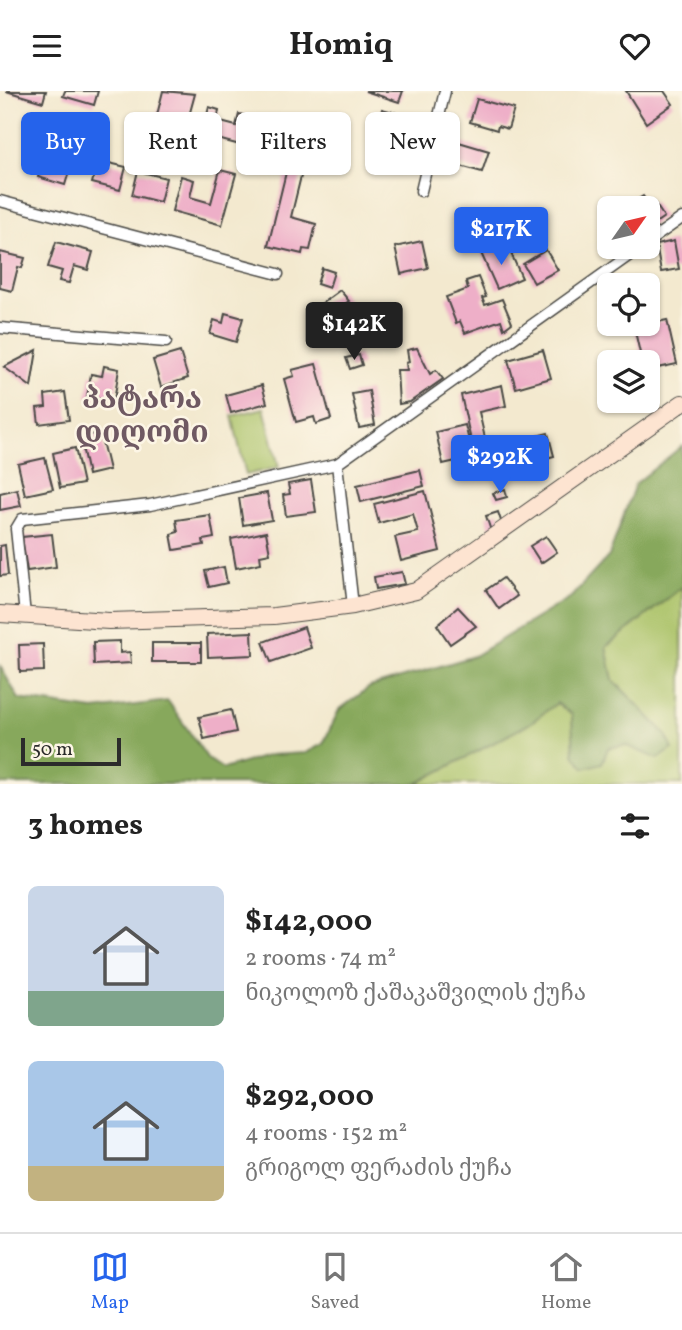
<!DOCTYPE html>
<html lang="en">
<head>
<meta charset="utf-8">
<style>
	body { margin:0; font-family:Vollkorn,"Noto Serif Georgian",serif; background:#f6f6f6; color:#222; height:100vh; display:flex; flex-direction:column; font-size:26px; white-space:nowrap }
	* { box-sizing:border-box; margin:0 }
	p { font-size:23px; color:#767676 }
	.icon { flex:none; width:38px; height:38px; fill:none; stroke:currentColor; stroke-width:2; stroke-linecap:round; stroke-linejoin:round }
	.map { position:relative; height:693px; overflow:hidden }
	.details { display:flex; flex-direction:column; background:#fff; flex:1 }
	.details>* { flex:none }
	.hud { position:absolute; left:21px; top:21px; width:640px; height:63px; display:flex; gap:14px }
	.needle { width:46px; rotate:56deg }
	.buttons { position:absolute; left:597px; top:105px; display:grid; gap:14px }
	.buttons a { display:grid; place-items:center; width:63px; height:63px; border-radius:10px; background:#fff; box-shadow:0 2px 5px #0004; font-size:35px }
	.scale { position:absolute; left:21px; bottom:18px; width:100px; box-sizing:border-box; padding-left:7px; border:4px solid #2b2b2b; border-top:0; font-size:19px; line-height:24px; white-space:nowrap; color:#2b2b2b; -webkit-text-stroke:5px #fcf5e5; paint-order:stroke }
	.price { position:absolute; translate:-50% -60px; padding:0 16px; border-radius:7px; background:#2563eb; color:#fff; font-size:23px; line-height:46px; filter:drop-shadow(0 2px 4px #0008) }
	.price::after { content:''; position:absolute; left:50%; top:42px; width:21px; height:16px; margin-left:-10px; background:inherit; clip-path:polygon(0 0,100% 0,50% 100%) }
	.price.on { background:#222; color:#fff }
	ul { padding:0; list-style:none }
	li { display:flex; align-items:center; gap:21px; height:175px; padding:0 28px }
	li span { display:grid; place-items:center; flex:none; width:196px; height:140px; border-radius:10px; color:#555 }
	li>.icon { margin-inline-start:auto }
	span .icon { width:84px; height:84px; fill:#fffc; stroke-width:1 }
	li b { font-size:30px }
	h2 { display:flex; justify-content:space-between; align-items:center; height:84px; padding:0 28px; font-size:30px }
	.pill { padding:0 24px; border-radius:10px; background:#fff; box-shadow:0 2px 5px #0004; font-size:24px; line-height:63px }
	.pill.on { background:#2563eb; color:#fff }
	header { display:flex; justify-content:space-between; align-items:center; height:91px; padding:0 28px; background:#fff; font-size:32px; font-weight:700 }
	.menu { display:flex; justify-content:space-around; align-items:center; height:98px; border-top:2px solid #e0e0e0; background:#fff; font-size:19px; color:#767676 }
	.menu a { display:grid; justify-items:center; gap:4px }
	.menu .on { color:#2563eb }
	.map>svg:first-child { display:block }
	.green { fill:#aac267; stroke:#6a7649; stroke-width:2 }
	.forest { fill:#87a85c; stroke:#596a44; stroke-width:2 }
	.building { fill:#eeafc8 }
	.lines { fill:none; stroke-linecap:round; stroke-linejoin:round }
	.street-casing { stroke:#494844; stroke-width:13 }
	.secondary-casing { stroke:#494844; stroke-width:18 }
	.street { stroke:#fff; stroke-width:10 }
	.secondary { stroke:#fde4d1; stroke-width:16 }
	.labels { text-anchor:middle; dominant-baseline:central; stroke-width:5; stroke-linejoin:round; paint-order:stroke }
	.neighbourhood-label { font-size:30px; font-weight:bold; fill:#6f5962; stroke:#fcf5e5 }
</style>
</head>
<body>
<header><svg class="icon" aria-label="menu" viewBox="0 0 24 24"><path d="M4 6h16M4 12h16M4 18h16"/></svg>Homiq<svg class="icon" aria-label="heart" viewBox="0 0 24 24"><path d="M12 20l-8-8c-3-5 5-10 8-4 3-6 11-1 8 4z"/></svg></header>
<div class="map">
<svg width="682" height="693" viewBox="0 0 682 693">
	<rect width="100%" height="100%" fill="#fcf5e5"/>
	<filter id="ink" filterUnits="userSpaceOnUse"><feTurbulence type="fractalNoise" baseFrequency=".0143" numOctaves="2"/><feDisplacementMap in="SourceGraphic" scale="14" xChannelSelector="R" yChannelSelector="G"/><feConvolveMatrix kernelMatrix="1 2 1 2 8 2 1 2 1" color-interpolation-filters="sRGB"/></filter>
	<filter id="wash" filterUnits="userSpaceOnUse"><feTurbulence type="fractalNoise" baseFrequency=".00686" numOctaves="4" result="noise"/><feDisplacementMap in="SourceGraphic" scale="28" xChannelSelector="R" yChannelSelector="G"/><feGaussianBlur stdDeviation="1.57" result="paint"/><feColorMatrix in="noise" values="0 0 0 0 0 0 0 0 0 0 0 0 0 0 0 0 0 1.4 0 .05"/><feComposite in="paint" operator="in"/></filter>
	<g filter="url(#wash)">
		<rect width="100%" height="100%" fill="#f3e9cf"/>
		<g class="green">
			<polygon points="264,317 279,376 246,384 232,325"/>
			<polygon points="682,496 682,693 416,693 528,633 557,612 572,624 574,662 602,672 608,657 625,654 658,667 672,658 665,642 613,589 606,556"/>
		</g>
		<polygon class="forest" points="682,355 682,496 606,556 613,589 665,642 673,658 658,668 625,654 608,657 602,672 584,677 574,663 572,624 557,612 529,633 416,693 0,693 0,575 19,608 94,619 168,610 208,668 223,678 270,664 306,662 323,653 339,619 370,596 474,565 571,506 609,465 635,393"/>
		<g id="blocks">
			<g class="building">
				<polygon points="6,0 46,0 43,11"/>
				<polygon points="65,0 98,0 94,14 63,5"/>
				<polygon points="163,0 195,3 186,36 156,28"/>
				<polygon points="365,0 403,0 399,11"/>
				<polygon points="626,0 664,0 673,13 646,32"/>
				<polygon points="477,8 514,18 508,38 498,35 497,39 470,31"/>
				<polygon points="209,16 219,19 217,30 236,35 239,23 251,26 244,55 202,44"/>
				<polygon points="382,18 404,24 396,56 374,50"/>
				<polygon points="452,49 489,60 482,81 446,71"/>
				<polygon points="46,56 74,64 65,94 38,86"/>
				<polygon points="105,71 126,76 120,99 92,92 97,74 104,75"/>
				<polygon points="288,73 303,77 291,126 316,133 310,159 303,158 302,163 268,155"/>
				<polygon points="220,79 236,83 222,134 172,120 181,85 194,89 190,106 211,112"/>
				<polygon points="138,80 166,87 160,111 132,104"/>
				<polygon points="643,105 649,114 654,111 664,126 648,137 648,117 627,115"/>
				<polygon points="422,150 428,177 401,183 395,156"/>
				<polygon points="674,150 679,178 661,181 656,154"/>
				<polygon points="56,151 93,161 88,179 74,175 69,192 59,190 62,180 48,176"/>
				<polygon points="497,155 501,164 510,160 522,187 497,198 481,162"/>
				<polygon points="546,159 558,179 534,192 523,173"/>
				<polygon points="0,161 25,167 22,177 18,176 12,200 0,197"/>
				<polygon points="322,177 334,181 329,197 317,193"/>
				<polygon points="478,186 486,206 482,207 485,214 502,208 512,232 504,238 501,229 465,242 460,230 456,232 446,206 468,198 466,190"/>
				<polygon points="340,199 349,210 318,232 310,221"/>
				<polygon points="225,222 243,227 236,251 210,243 214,229 223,232"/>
				<polygon points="667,229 677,273 648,279 648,271 642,271 634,236"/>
				<polygon points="417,257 430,283 436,279 443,288 410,311 399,313 397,279 407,279 406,272 409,271 407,259"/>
				<polygon points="37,259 31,296 4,276"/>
				<polygon points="543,259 551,287 516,297 508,269"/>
				<polygon points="180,261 188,287 161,296 153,269"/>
				<polygon points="359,264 362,274 350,278 346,267"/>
				<polygon points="316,273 331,328 316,333 314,326 296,331 284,288 294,285 292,279"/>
				<polygon points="104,275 119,278 114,310 87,306 91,283 102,285"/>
				<polygon points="262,294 267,312 231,322 226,304"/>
				<polygon points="502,294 506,315 479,321 487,356 473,359 461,304"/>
				<polygon points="369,300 375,334 359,337 352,303"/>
				<polygon points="65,301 69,329 39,333 37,317 46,316 45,304"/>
				<polygon points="465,334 473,366 443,373 436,341"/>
				<polygon points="100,342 109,379 88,384 80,346"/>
				<polygon points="548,342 554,365 531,371 525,348"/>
				<polygon points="75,357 83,393 60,397 53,362"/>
				<polygon points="45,367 53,398 25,404 18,373"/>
				<polygon points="420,379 424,395 361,411 357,394"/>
				<polygon points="311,389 316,421 286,425 283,404 290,403 288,393"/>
				<polygon points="17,398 21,415 0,419 0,402"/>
				<polygon points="505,398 507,406 496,409 493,402"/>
				<polygon points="425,400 440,460 401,470 395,446 418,441 413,423 379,432 374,413"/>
				<polygon points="267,402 272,429 243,434 239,407"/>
				<polygon points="498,421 503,436 491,440 486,425"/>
				<polygon points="210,424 214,447 203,449 204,454 174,459 171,443 178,441 176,429"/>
				<polygon points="266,441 270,462 260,464 261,472 236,477 231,448"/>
				<polygon points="52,443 56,476 27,480 22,446"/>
				<polygon points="546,445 557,461 541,472 530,455"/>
				<polygon points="5,454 8,484 0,485 0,455"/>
				<polygon points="224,476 227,492 209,496 205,480"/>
				<polygon points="402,481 405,493 376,498 374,486"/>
				<polygon points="503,487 517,505 499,518 486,499"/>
				<polygon points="458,516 476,535 450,553 437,534"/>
				<polygon points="304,536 311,557 271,571 263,551"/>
				<polygon points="252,541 253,564 208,566 207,543"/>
				<polygon points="120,550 120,562 130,561 131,572 94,574 93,551"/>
				<rect x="152" y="552" width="49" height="19"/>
				<polygon points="43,553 44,580 20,581 19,554"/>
				<polygon points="231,619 236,641 204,648 199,626"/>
			</g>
		</g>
	</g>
	<g filter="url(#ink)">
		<use href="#blocks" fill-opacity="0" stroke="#494844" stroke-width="2"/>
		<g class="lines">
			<g class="street-casing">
				<g id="street">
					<polyline points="421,100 445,0"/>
					<polyline points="0,110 278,183"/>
					<polyline points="648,151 682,127"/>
					<polyline points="0,237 166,251"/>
					<polyline points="353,515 337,373 641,156"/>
					<polyline points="25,524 16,438 22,428 150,414 337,373"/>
				</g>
			</g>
			<g class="secondary-casing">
				<polyline id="secondary" points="0,523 109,530 274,525 353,515 416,500 682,312"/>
			</g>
			<use href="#street" class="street"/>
			<use href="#secondary" class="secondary"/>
		</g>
	</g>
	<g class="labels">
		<g class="neighbourhood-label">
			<text x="142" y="309">პატარა<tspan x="142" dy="34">დიღომი</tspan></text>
		</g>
	</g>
</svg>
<div class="buttons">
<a><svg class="needle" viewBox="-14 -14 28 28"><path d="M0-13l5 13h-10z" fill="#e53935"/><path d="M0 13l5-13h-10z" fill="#767676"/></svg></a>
<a><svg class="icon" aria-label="locate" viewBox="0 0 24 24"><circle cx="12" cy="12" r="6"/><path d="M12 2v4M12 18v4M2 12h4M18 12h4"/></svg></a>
<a><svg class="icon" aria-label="layers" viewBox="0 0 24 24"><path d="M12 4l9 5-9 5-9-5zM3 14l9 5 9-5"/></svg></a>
</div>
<div class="scale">50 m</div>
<b class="price" style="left:501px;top:176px">$217K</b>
<b class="price on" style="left:354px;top:271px">$142K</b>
<b class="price" style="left:500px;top:404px">$292K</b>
<div class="hud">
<a class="pill on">Buy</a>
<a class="pill">Rent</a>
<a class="pill">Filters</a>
<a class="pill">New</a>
</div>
</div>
<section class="details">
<h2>3 homes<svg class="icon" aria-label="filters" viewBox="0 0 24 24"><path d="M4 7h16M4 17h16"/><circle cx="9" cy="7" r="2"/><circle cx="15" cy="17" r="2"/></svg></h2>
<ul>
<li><span style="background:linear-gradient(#c9d6e8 75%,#7fa58c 0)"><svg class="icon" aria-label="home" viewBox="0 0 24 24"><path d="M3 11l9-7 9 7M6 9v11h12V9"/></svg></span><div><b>$142,000</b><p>2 rooms · 74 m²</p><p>ნიკოლოზ ქაშაკაშვილის ქუჩა</p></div></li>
<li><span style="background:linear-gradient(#a9c7e8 75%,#c2b280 0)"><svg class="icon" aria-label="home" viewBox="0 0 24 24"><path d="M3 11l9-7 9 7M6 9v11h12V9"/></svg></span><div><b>$292,000</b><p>4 rooms · 152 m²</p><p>გრიგოლ ფერაძის ქუჩა</p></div></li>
</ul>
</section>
<nav class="menu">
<a class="on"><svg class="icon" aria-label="map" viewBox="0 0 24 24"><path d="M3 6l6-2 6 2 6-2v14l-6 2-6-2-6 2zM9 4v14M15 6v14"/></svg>Map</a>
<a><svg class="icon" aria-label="saved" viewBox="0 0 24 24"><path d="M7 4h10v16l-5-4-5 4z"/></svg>Saved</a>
<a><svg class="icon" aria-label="home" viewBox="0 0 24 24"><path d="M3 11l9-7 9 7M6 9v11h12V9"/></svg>Home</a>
</nav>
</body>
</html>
